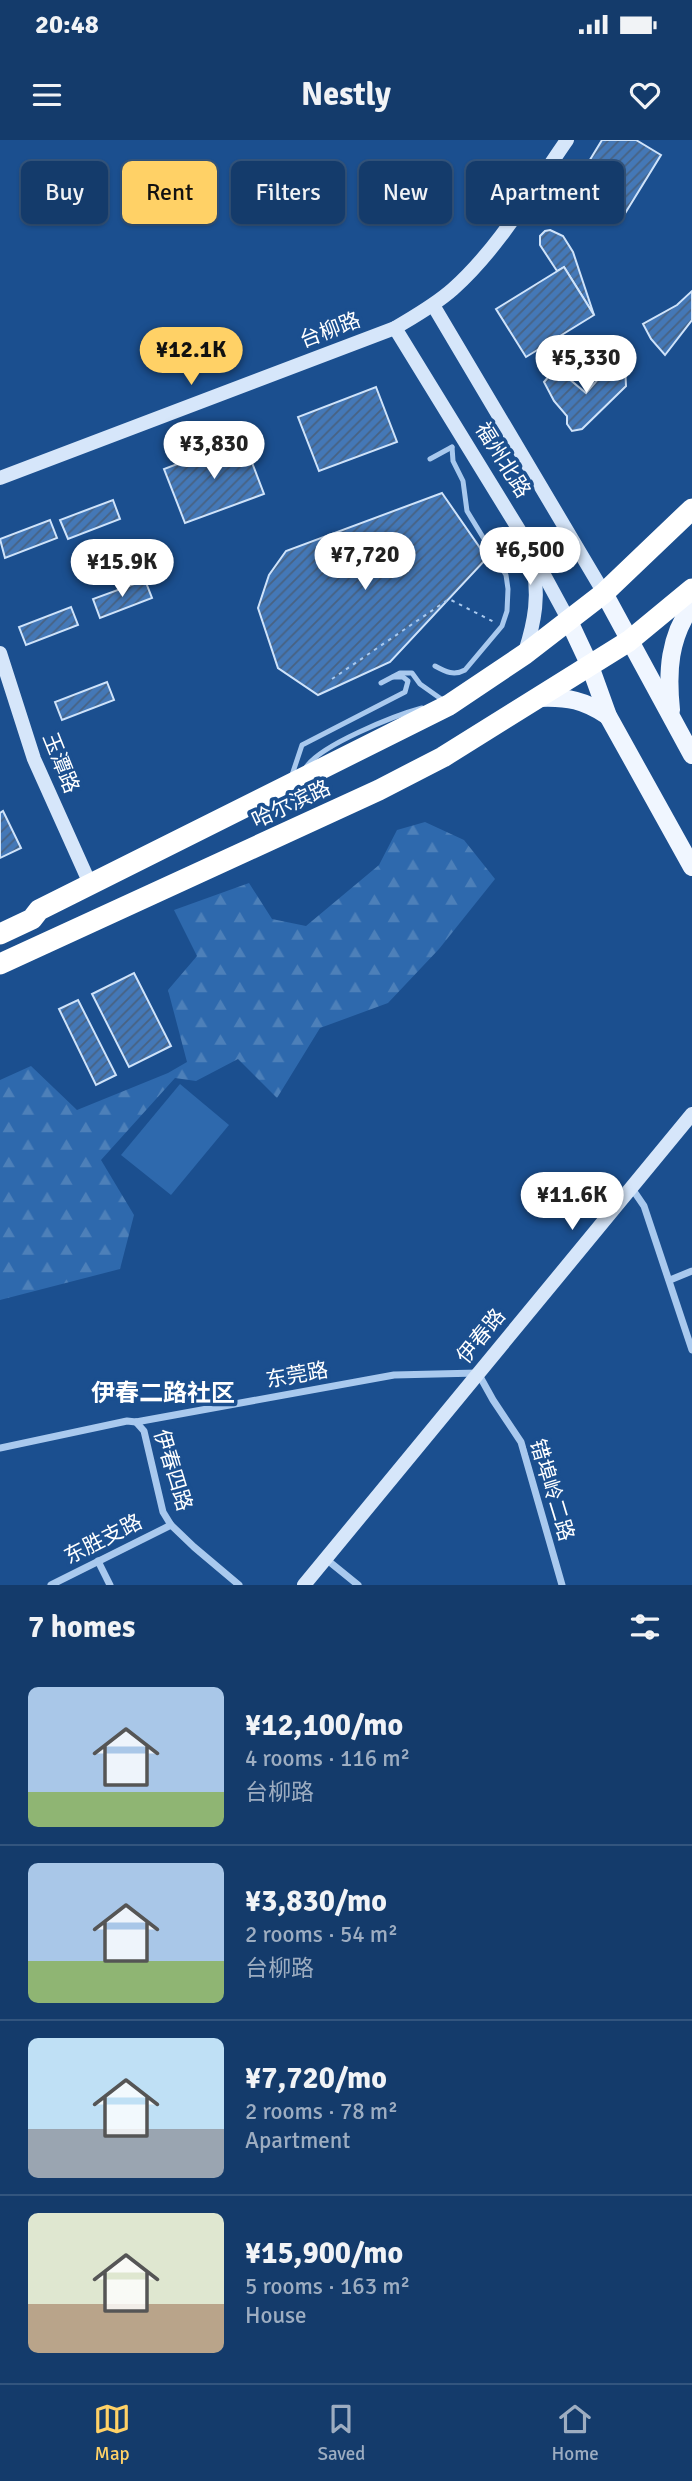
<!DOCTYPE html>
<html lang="en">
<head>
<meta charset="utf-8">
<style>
	body { margin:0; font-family:Signika,"Noto Sans SC",sans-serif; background:#214673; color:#f1f3f6; height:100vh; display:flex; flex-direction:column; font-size:26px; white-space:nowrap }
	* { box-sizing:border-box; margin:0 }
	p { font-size:23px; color:#9dadc1 }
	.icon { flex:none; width:38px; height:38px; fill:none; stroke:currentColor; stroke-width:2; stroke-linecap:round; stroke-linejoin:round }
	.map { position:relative; height:1445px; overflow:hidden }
	.drawer { display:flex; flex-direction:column; background:#143b6b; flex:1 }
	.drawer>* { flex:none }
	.hud { position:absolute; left:21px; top:21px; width:651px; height:63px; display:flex; gap:14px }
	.price { position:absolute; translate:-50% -60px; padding:0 16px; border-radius:24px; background:#fff; color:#222; font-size:23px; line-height:46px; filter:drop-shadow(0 2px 4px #0008) }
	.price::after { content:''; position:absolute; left:50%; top:42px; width:21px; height:16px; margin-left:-10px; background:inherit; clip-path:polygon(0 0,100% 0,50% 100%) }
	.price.on { background:#ffd166; color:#111 }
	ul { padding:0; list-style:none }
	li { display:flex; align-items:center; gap:21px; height:175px; padding:0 28px }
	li+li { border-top:2px solid #33557e }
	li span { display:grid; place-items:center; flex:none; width:196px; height:140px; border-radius:10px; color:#555 }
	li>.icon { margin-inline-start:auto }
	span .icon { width:84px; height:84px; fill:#fffc; stroke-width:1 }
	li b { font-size:30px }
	h2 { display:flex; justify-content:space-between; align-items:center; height:84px; padding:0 28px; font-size:30px }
	.chip { padding:0 24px; border-radius:10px; background:#143b6b; box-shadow:0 2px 5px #0004,0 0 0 2px #33557e; font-size:24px; line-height:63px }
	.chip.on { background:#ffd166; color:#111 }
	.status { display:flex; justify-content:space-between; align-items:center; height:49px; padding:0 35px; background:#143b6b; direction:ltr }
	.status svg { height:19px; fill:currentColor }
	header { display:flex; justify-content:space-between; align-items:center; height:91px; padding:0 28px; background:#143b6b; font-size:32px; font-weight:700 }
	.tab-bar { display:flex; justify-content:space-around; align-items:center; height:98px; border-top:2px solid #33557e; background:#143b6b; font-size:19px; color:#9dadc1 }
	.tab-bar a { display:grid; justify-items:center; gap:4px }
	.tab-bar .on { color:#ffd166 }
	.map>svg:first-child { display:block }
	.forest { fill:url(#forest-firs) }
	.pitch { fill:#2e69ad }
	.building { fill:url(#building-hatch); stroke:#cfe3fa; stroke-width:2 }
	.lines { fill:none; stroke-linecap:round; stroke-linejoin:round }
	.path { stroke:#a9c9ee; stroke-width:2; stroke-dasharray:3.5 5; stroke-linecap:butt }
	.lane { stroke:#a9c9ee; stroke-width:5 }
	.street { stroke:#a9c9ee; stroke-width:7 }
	.secondary { stroke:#d6e6fa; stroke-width:14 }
	.primary { stroke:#f0f6ff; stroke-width:18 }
	.highway { stroke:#fff; stroke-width:21 }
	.labels { text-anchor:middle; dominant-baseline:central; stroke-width:7; stroke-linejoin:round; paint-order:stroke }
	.street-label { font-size:21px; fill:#fff; stroke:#1b4f8f }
	.quarter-label { font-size:24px; font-weight:bold; fill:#fff; stroke:#1b4f8f }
</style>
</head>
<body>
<div class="status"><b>20:48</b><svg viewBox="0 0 49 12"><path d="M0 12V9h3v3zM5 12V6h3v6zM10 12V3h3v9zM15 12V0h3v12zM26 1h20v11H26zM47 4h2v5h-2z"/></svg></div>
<header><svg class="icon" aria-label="menu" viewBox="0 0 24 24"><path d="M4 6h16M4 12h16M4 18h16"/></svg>Nestly<svg class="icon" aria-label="heart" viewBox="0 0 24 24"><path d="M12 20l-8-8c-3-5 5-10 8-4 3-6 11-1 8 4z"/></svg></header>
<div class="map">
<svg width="692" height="1445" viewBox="0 0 692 1445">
	<defs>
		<pattern id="forest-firs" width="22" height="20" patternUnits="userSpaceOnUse" patternTransform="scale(1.75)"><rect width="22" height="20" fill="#2e69ad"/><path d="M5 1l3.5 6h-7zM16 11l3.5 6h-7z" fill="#4d80b9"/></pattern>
		<pattern id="building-hatch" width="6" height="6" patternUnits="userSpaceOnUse" patternTransform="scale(1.75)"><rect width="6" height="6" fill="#4478b7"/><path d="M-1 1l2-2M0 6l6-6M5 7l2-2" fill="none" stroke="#486282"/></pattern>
	</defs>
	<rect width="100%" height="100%" fill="#1b4f8f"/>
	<polygon class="forest" points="425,682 464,700 495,739 439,809 388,863 320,888 277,958 238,919 196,941 175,938 101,1020 134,1075 120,1129 0,1160 0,940 31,926 77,970 168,933 187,922 168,850 197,816 174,770 249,743 272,779 306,786 379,725 397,690"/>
	<polygon class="pitch" points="180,944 229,985 171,1055 121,1015"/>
	<g class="building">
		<polygon points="602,0 636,0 661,15 621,80 571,51"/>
		<polygon points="550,90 563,96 573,112 594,175 564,127 557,131 540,105 540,96 545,91"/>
		<polygon points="564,127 594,175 526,217 496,169"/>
		<polygon points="692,151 692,180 665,215 651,199 643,184 677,165"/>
		<polygon points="611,224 625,224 626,246 582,289 572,291 567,284 567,276 554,261 544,242 556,228 586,253"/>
		<polygon points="376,247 397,302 319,331 298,277"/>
		<polygon points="243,299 264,354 185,383 164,329"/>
		<polygon points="442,353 487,418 390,522 318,555 278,528 258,468 269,435 286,411"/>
		<polygon points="113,360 120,379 68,399 60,380"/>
		<polygon points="50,380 57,398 5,418 0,399"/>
		<polygon points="145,440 152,458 100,478 93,459"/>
		<polygon points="71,467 78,485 26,505 19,487"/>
		<polygon points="107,542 114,560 62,580 55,562"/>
		<polygon points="3,671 21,708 0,718 0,673"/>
		<polygon points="134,833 171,906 129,927 92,854"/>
		<polygon points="78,860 116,935 96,945 59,869"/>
	</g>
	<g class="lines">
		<polyline class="path" points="332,539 449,459 494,482"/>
		<g class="lane">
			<polyline points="430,319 452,307"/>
			<path d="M435,526c11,6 19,10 30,4l37,-44 5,-15 1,-22 -2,-14 -39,-64 -4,-30 -10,-20 -1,-14"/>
			<polyline points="381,543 400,533 412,533 420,544 444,561"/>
			<path d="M305,629c12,-23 91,-54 117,-61"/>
			<polyline points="291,638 302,605 405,552 408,541 403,537 393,537"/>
		</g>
		<g class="street">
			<polyline points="631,1047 644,1066 692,1210"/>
			<polyline points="670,1140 692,1131"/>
			<polyline points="136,1282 144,1291 163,1372 171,1385 194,1407 239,1445"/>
			<polyline points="0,1308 127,1281 136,1282 394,1235 478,1233 493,1260 521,1302 562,1445"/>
			<polyline points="326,1419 358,1445"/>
			<polyline points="98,1421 110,1445"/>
			<polyline points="51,1445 171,1385"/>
		</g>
		<g class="secondary">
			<polyline points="433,165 604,453"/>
			<polyline points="395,188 524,398 568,479"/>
			<path d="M0,338l395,-150c20,-12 40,-23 58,-39 46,-41 79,-99 114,-149"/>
			<path d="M525,512c9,-28 16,-60 6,-90"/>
			<polyline points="0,513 34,619 91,746"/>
			<polyline points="304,1445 692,974"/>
		</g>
		<g class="primary">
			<polyline points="604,453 692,615"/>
			<polyline points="568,479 590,526 608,576 692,727"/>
			<path d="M540,558c28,-1 44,2 68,18"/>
			<path d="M671,570c-4,-39 -2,-72 21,-105"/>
		</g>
		<g class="highway">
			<polyline points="0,794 32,779 39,770 449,565 525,514 604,453 692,369"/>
			<polyline points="0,824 379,650 443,617 629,501 692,449"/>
		</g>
	</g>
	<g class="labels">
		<g class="street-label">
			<text transform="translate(330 190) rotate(-21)">台柳路</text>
			<text transform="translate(503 320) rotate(58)">福州北路</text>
			<text transform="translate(61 623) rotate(68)">玉潭路</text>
			<text transform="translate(291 664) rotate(-25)">哈尔滨路</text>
			<text transform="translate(481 1196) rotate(-51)">伊春路</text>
			<text transform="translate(297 1235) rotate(-10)">东莞路</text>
			<text transform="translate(173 1330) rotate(73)">伊春四路</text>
			<text transform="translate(552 1350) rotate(73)">错埠岭二路</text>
			<text transform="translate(103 1399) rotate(-27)">东胜支路</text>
		</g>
		<g class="quarter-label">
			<text x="163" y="1253">伊春二路社区</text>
		</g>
	</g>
</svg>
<b class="price on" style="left:191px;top:247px">¥12.1K</b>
<b class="price" style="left:586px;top:255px">¥5,330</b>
<b class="price" style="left:214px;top:341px">¥3,830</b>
<b class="price" style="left:530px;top:447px">¥6,500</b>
<b class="price" style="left:365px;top:452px">¥7,720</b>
<b class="price" style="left:122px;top:459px">¥15.9K</b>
<b class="price" style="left:572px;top:1092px">¥11.6K</b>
<div class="hud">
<a class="chip">Buy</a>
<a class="chip on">Rent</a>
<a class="chip">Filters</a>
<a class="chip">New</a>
<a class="chip">Apartment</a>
</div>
</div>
<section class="drawer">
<h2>7 homes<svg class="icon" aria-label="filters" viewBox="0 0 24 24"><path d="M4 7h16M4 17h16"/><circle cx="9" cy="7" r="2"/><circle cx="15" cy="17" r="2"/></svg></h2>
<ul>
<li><span style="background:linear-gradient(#a9c7e8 75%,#8fb573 0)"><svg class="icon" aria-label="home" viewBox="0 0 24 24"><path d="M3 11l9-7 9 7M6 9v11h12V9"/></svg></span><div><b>¥12,100/mo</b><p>4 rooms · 116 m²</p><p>台柳路</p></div></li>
<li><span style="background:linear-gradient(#a9c7e8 70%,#8fb573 0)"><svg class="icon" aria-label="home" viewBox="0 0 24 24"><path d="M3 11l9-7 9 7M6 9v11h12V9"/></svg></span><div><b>¥3,830/mo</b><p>2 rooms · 54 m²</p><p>台柳路</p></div></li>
<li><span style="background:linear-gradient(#bfe0f5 65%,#9aa5b1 0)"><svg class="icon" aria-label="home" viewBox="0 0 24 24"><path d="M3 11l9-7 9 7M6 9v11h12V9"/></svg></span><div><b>¥7,720/mo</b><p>2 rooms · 78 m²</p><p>Apartment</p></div></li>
<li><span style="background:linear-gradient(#dfe7d0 65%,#b9a48a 0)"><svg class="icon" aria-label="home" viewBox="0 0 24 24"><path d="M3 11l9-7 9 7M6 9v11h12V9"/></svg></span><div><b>¥15,900/mo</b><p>5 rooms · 163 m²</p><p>House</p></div></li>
</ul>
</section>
<nav class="tab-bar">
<a class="on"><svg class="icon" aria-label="map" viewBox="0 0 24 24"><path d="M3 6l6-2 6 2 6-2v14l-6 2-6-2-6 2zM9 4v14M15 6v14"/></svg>Map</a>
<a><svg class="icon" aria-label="saved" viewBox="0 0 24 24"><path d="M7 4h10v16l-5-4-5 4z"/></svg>Saved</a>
<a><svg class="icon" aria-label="home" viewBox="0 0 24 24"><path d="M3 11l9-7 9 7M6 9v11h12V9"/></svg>Home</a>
</nav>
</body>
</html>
